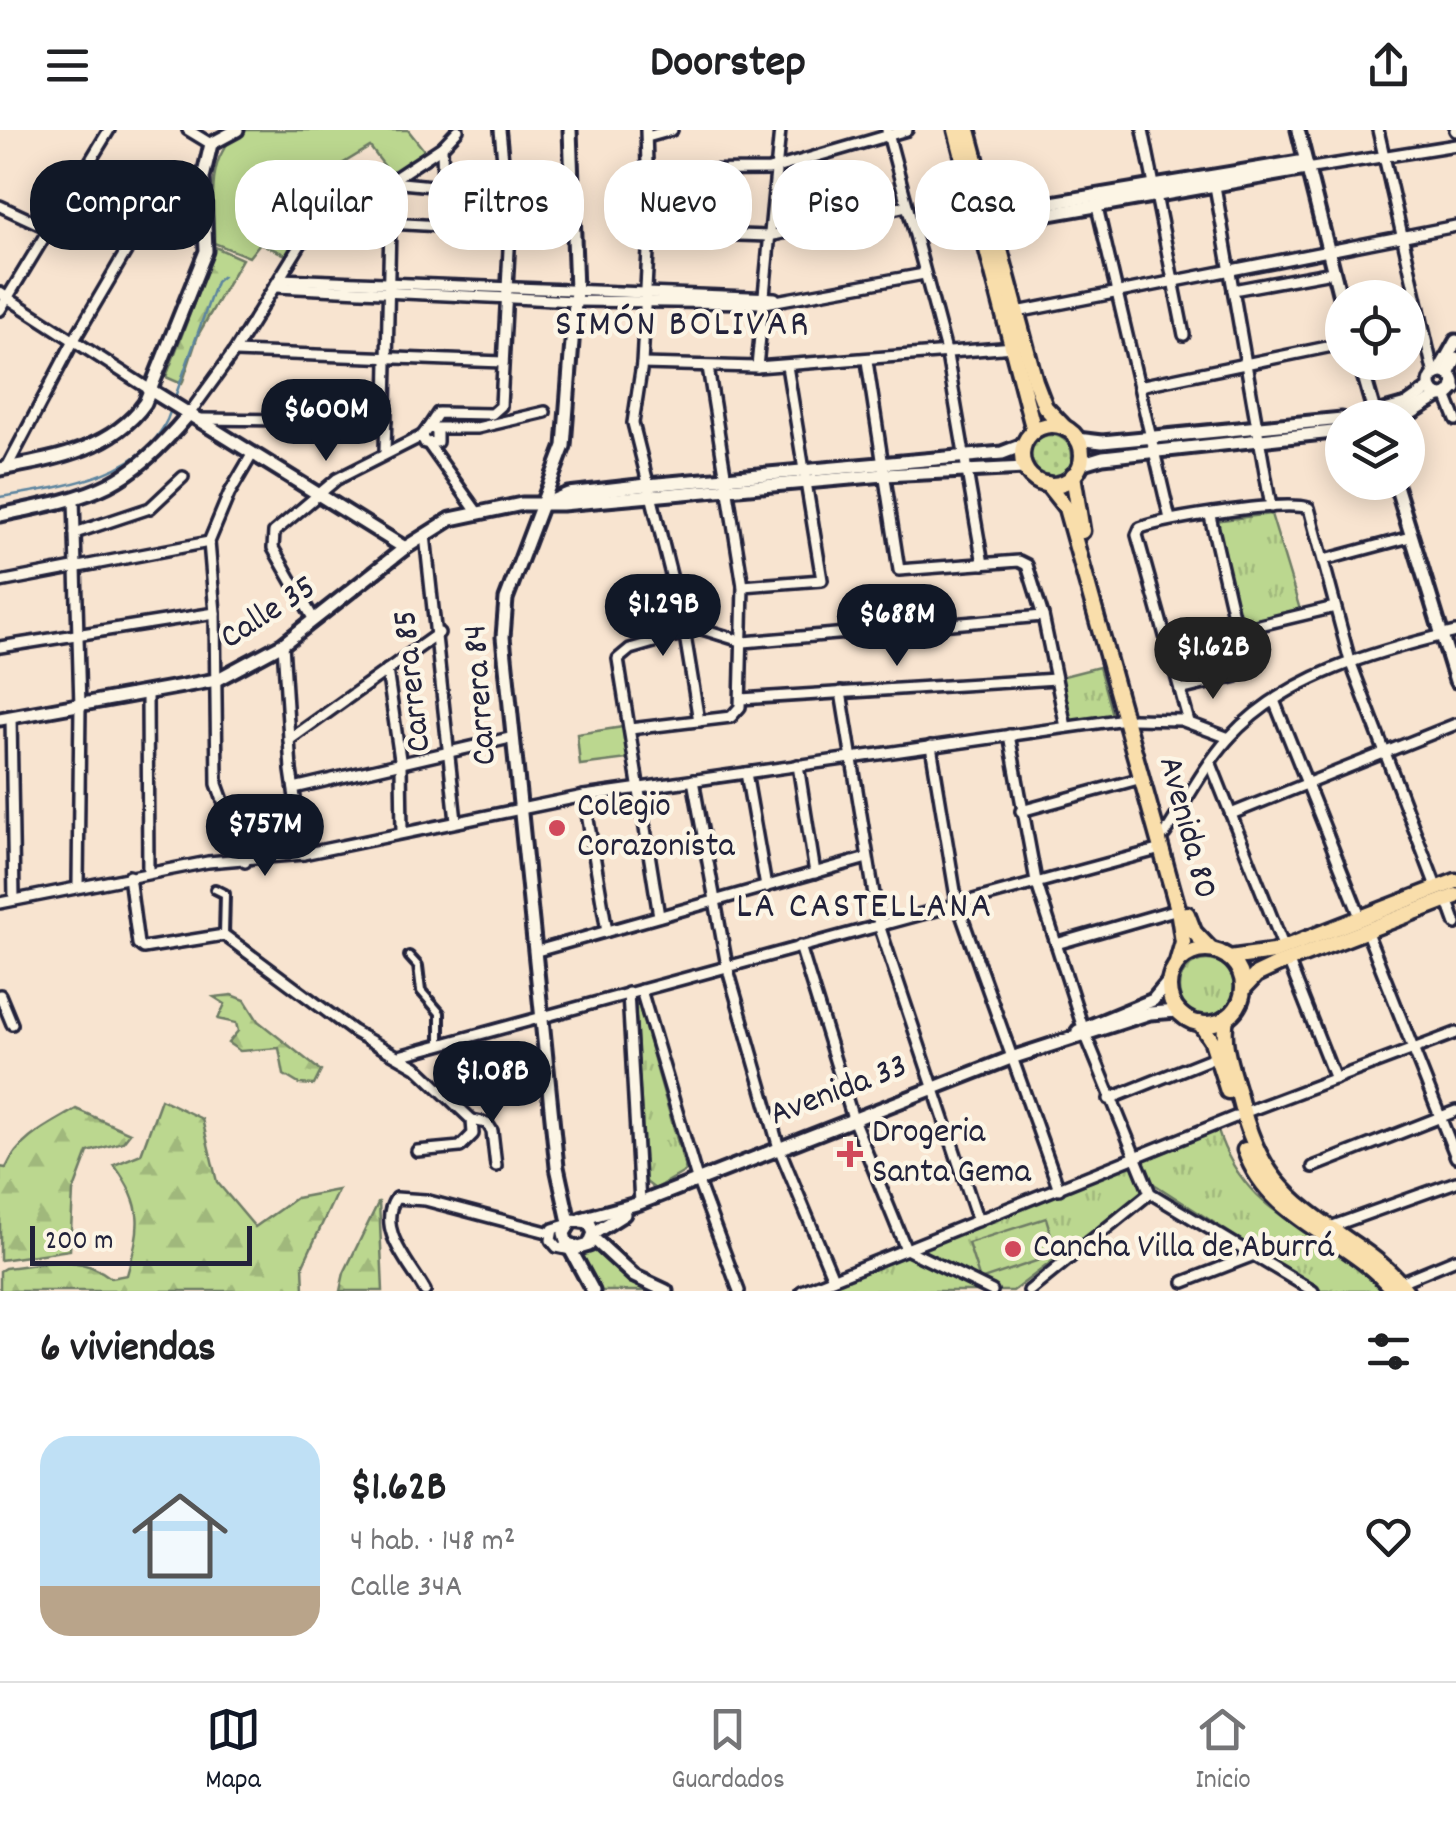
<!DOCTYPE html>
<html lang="es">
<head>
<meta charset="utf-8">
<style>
	body { margin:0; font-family:Dekko,sans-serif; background:#f6f6f6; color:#202124; height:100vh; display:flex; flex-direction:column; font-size:38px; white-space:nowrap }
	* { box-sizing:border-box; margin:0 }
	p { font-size:32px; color:#757577 }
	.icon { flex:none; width:55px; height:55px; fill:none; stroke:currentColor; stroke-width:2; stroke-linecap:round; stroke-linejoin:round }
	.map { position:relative; height:1161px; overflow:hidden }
	.details { display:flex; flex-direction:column; background:#fff; flex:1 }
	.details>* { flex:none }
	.top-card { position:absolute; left:30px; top:30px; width:1398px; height:90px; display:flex; gap:20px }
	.controls { position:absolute; left:1325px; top:150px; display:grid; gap:20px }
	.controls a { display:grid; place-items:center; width:100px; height:100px; border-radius:50%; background:#fff; box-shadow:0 5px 25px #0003; font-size:50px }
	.scale { position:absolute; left:30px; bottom:25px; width:222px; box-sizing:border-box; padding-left:10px; border:5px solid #22223b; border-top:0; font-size:28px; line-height:35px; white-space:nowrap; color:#22223b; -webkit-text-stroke:8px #fcf5e5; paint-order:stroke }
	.price { position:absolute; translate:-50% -85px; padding:0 22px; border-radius:35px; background:#111827; color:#fff; font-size:32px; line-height:65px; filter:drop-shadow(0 2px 5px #0008) }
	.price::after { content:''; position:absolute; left:50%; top:60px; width:30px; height:22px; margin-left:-15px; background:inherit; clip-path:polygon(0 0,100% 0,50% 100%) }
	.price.selected { background:#222; color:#fff }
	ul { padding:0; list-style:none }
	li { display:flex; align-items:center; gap:30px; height:250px; padding:0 40px }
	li+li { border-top:2px solid #e0e0e0 }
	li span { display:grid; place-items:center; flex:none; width:280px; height:200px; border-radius:30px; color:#555 }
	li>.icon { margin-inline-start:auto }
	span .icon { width:120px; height:120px; fill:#fffc; stroke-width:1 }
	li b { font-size:42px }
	h2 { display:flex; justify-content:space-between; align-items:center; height:120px; padding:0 40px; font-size:42px }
	.pill { padding:0 35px; border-radius:40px; background:#fff; box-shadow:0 5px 25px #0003; font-size:35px; line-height:90px }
	.pill.selected { background:#111827; color:#fff }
	header { display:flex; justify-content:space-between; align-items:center; height:130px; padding:0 40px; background:#fff; font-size:45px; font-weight:800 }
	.tab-bar { display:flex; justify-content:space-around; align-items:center; height:140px; border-top:2px solid #e0e0e0; background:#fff; font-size:28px; color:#757577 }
	.tab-bar a { display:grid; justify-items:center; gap:5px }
	.tab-bar .selected { color:#111827 }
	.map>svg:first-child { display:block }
	.grass { fill:url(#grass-dots); stroke:#6e7c65; stroke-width:2.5 }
	.forest { fill:url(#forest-firs); stroke:#6e7c65; stroke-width:2.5 }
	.park { fill:url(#park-tufts); stroke:#6e7c65; stroke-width:2.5 }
	.pitch { fill:#bbd78f; stroke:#6e7c65; stroke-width:2.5 }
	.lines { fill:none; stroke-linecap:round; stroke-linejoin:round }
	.stream { stroke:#5b849f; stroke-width:2.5 }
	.pedestrian-casing { stroke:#22223b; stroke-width:14 }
	.minor-casing { stroke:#22223b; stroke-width:16 }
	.tertiary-casing { stroke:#22223b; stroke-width:19 }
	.primary-casing { stroke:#22223b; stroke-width:21 }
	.pedestrian { stroke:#fcf5e5; stroke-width:6 }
	.minor { stroke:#fcf5e5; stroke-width:9 }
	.tertiary { stroke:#fcf5e5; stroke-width:11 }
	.primary { stroke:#f9deab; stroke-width:14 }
	.poi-dot { fill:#d1495b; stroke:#fcf5e5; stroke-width:4 }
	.labels { text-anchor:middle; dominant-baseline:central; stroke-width:9; stroke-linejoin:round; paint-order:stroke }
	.street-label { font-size:35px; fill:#22223b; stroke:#fcf5e5 }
	.poi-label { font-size:35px; fill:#22223b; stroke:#fcf5e5; text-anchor:start }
	.neighbourhood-label { font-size:38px; letter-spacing:2.5px; fill:#22223b; stroke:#fcf5e5 }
</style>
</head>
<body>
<header><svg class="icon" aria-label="menu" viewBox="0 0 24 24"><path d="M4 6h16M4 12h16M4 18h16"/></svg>Doorstep<svg class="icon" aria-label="share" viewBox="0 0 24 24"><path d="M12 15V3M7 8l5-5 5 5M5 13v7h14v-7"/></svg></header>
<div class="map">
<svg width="1456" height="1161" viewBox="0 0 1456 1161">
	<defs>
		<pattern id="grass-dots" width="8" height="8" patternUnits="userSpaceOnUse" patternTransform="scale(2.5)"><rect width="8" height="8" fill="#bbd78f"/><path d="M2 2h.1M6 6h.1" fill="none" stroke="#a0b87c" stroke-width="1.8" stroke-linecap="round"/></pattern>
		<pattern id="forest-firs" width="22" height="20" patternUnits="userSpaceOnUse" patternTransform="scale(2.5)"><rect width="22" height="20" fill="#bbd78f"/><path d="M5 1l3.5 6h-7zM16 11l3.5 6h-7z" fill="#a0b87c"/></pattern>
		<pattern id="park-tufts" width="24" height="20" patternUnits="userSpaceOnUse" patternTransform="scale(2.5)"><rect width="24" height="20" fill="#bbd78f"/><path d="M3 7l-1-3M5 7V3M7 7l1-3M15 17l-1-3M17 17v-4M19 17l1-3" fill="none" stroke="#a0b87c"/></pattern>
	</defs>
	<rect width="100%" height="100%" fill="#f8e4d0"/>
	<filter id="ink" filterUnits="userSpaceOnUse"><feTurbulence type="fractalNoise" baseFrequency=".01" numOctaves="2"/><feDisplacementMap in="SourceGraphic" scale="20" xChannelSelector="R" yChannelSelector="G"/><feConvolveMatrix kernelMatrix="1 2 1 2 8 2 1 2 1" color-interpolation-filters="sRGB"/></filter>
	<g filter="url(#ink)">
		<circle class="grass" cx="1051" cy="326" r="21"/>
		<g class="forest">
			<polygon points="215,117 242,129 198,205 182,254 166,247"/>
			<polygon points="232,865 245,870 258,891 321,941 314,955 299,954 284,945 279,918 240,921 228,913 238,901 236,893 218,889 225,874 214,867"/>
			<path d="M161,969l41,20 15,63 38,45 41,-29 42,-8 -35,75 1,26h-304v-20l5,-3c39,-4 72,-16 106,10l16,-3c14,-49 18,-68 -13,-110l27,-11z"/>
			<path d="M76,979l54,24 -7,9 -35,10 -15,40 -3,58 -70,10v-93l6,1c13,-30 43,-43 70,-59z"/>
			<polygon points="379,1071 383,1161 340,1161 344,1143"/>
		</g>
		<g class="park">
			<polygon points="1271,384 1301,483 1240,497 1213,391"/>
			<polygon points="1099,537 1112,585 1072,594 1060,547"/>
			<circle cx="1207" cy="858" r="28"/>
			<polygon points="638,873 686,1041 655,1059 646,1052 635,877"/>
			<path d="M1217,998c31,99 110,97 167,163h-64l-166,-107 -141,107h-197z"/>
			<polygon points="593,1108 628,1141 668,1161 595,1161 575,1118"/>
		</g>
		<g class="pitch">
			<path d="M244,0h164l19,24 -35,22 -22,-29 -92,56 22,24 -14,28 -26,-12 -11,14 -35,-14c1,-40 -11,-90 30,-113z"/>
			<polygon points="623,597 628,629 580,635 577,604"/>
			<polygon points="1046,1088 1057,1124 980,1150 968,1113"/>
		</g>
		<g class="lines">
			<g class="stream">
				<polyline points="175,267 216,152 223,146"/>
				<path d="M0,367c58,-9 152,-21 171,-88"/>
			</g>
			<g class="pedestrian-casing">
				<g id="pedestrian">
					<polyline points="215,759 225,764 224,805"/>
					<polyline points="409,826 418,836 421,861 440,883 440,914"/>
				</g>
			</g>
			<g class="minor-casing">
				<g id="minor">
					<polyline points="188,0 211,14"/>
					<polyline points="646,0 649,102 642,234 633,293 683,493 699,591"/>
					<polyline points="887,0 947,225 983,434"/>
					<polyline points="1143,0 1184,205"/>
					<polyline points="1378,0 1434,245"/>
					<polyline points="1455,0 1456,1"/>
					<polyline points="647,7 672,0"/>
					<polyline points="1306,39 1456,15"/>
					<polyline points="87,40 205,105"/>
					<polyline points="649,41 769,40 907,0"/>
					<polyline points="391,52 443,57 442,17"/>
					<polyline points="1215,56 1271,377"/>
					<polyline points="0,76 50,99"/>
					<polyline points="1097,77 1170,389"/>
					<polyline points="319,89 510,100"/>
					<polyline points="649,102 769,106 906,76"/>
					<polyline points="280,149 775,168"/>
					<polyline points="276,157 575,171 765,173 924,144"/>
					<polyline points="1233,160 1332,142"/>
					<polyline points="0,163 152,261"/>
					<polyline points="0,180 109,0"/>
					<polyline points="1017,182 1456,96"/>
					<polyline points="234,222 503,232"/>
					<polyline points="867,231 899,440 1019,431 1027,435 1043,486 1066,597"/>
					<polyline points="642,234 757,237 1014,217"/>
					<polyline points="757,237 780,0"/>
					<polyline points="1139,256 1342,214"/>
					<polyline points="1452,260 1456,259"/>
					<polyline points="1446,265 1456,290"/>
					<polyline points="189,284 234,222 316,89 389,52 442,17 458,0"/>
					<polyline points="197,289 386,291"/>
					<polyline points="428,298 438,283 492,284 501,276 510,100 500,0"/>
					<polyline points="437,301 437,312 425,313 422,306 428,298 477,298 545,282"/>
					<polyline points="429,315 477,382"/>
					<polyline points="385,323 390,94"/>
					<polyline points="7,337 74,210 152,77"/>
					<polyline points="74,369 80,576 78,755"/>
					<polyline points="75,403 150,378 183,347"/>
					<polyline points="425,405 456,691"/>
					<polyline points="1324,430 1410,407"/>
					<polyline points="0,452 209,412"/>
					<polyline points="743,456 822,450 787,236"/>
					<polyline points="314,490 273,418 274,402 337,349 422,306"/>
					<polyline points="683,493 744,512 1043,486"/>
					<polyline points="1239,500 1335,477"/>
					<polyline points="283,514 291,640 303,724"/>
					<polyline points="0,517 215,483"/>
					<polyline points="387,540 401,636 402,702"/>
					<polyline points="1180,560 1237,546 1244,533 1210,386"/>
					<polyline points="841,562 879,795 978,1091"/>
					<polyline points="147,563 148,743"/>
					<polyline points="741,569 1056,549"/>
					<polyline points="1275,573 1361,789"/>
					<polyline points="11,587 14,769"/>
					<polyline points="1133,589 1181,590 1229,608"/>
					<path d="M1189,592l-52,-187 3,-7c27,-10 144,-28 169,-20l41,153 87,228"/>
					<polyline points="630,599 731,587 740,577 743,456 708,237"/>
					<polyline points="1009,605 1036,751 1084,901 1150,1063 1313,1161"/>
					<polyline points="289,610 439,503"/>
					<polyline points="931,616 957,773 1059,1059"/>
					<polyline points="1211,634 1284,818"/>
					<polyline points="798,635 815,743"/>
					<polyline points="746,643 766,757"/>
					<polyline points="693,650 727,836 779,1018 833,1148"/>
					<polyline points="294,658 510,608"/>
					<polyline points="584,666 607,801"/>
					<polyline points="1021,681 1142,648"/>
					<polyline points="1231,684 1456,594"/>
					<path d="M1165,704c20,-31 39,-68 64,-96 57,-63 148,-87 227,-106"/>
					<polyline points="245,732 217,654 215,483 209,412 229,364 253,323"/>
					<polyline points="129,746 138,814 143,818 224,805 353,901 416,937 472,990 473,1004 460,1017 417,1021"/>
					<polyline points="1447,769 1456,794"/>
					<polyline points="0,773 208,732 303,724 584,666 1125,589"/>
					<polyline points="659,786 618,529 630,519 685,503"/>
					<polyline points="1366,800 1456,1027"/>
					<polyline points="1056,814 1178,779"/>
					<polyline points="800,816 853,989 906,1119 992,1161"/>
					<polyline points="537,821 867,728"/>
					<polyline points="1288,830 1335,949"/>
					<polyline points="641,860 697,1049 739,1161"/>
					<polyline points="628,863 640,1073"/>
					<polyline points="0,865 12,894"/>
					<polyline points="399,926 1161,719"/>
					<polyline points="1109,969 1217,926"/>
					<polyline points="1243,983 1456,903"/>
					<polyline points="472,990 487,993 492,1001 496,1036"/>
					<polyline points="1313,1037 1456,981"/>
					<polyline points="566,1095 553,1099 551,1110 557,1117 571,1120"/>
					<polyline points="1330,1097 1456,1052"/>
					<polyline points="1184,1152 1254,1125"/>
					<polyline points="1400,1152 1456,1129"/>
					<path d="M425,1161c-14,-26 -50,-62 -29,-93l29,2 126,33"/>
					<polyline points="802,1161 1235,987"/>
					<polyline points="1029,1161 1150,1063"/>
				</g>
			</g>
			<g class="tertiary-casing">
				<g id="tertiary">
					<polyline points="1298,0 1342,175"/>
					<polyline points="990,83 1305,31"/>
					<polyline points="993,94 1306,39"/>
					<polyline points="1360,232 1376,288"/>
					<circle cx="1442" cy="254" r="12"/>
					<polyline points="1438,243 1456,211"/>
					<polyline points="1448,244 1456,229"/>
					<polyline points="152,261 405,418"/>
					<polyline points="1359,288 1406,275 1430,258"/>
					<polyline points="1403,288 1439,266"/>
					<polyline points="1077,309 1102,312 1342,289"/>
					<polyline points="1080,334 1103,327 1342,301"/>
					<path d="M0,339c53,-10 112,-19 145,-66l61,-152 -3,-73 8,-34 26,-14"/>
					<polyline points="1395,352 1456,551"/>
					<polyline points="549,372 568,364 647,355 1002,323 1023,315"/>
					<path d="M0,385c96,-20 124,-24 189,-101"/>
					<polyline points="0,589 216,550 283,514 405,418 451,389 522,374 562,374 884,345 1025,338"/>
					<polyline points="1078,901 1153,870 1169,851"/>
					<polyline points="581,1089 640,1073 1011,928 1150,883 1178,881"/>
					<polyline points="569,1092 557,1037 503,507 506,469 564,316 576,160 570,0"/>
					<polyline points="594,1103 624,1084"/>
					<polyline points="593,1108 634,1146 666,1161"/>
					<polyline points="569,1114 579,1118 589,1115 594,1103 589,1092 572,1090 564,1103 566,1111 593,1161"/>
				</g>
			</g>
			<g class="primary-casing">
				<g id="primary">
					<polyline points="956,0 1034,301"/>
					<polyline points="968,0 1035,251 1045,277 1066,299"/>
					<circle cx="1052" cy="325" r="30"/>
					<polyline points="1073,345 1082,401"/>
					<polyline points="1047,354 1066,378 1178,779 1183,812 1177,833"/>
					<polyline points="1187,784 1194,802 1211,820"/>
					<circle cx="1206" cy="857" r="37"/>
					<polyline points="1229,828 1273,822 1456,751"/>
					<polyline points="1243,859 1256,845 1277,835 1456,766"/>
					<path d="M1226,888c-5,25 5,51 12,75 20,81 44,103 111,148 21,14 42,29 57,50"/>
					<polyline points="1200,893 1212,911 1228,961"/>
					<path d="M1245,1020c25,72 105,86 149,141"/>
				</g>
			</g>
			<use href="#pedestrian" class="pedestrian"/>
			<use href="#minor" class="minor"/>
			<use href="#tertiary" class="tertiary"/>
			<use href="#primary" class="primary"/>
		</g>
	</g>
	<g class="poi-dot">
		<circle cx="557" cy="698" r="10"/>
		<path d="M845 1009h10v10h10v10h-10v10h-10v-10h-10v-10h10z"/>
		<circle cx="1013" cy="1119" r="10"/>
	</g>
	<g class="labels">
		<g class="street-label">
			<text transform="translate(269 484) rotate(-33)">Calle 35</text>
			<text transform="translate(414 551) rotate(-96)">Carrera 85</text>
			<text transform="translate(482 565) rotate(-94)">Carrera 84</text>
			<text transform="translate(1186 698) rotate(75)">Avenida 80</text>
			<text transform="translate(839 962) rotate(-21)">Avenida 33</text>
		</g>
		<g class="poi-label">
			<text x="577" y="678">Colegio<tspan x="577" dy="40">Corazonista</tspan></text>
			<text x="872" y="1004">Drogeria<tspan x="872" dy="40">Santa Gema</tspan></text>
			<text x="1033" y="1119">Cancha Villa de Aburrá</text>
		</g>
		<g class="neighbourhood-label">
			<text x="683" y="196">SIMÓN BOLIVAR</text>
			<text x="865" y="778">LA CASTELLANA</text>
		</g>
	</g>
</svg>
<div class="controls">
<a><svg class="icon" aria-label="locate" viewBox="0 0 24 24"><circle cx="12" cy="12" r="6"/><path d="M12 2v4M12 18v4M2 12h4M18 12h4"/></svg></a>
<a><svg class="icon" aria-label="layers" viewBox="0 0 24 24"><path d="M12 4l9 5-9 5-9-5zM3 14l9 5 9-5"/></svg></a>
</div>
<div class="scale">200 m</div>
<b class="price" style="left:326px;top:334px">$600M</b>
<b class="price" style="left:663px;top:529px">$1.29B</b>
<b class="price" style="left:897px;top:539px">$688M</b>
<b class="price selected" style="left:1213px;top:572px">$1.62B</b>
<b class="price" style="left:265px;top:749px">$757M</b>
<b class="price" style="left:492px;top:996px">$1.08B</b>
<div class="top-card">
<a class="pill selected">Comprar</a>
<a class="pill">Alquilar</a>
<a class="pill">Filtros</a>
<a class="pill">Nuevo</a>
<a class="pill">Piso</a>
<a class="pill">Casa</a>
</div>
</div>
<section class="details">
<h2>6 viviendas<svg class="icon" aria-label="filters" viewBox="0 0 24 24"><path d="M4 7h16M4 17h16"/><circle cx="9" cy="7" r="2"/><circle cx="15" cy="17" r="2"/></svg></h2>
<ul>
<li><span style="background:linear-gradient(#bfe0f5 75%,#b9a48a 0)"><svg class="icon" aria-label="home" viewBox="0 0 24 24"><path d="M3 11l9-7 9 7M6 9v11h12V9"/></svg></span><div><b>$1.62B</b><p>4 hab. · 148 m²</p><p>Calle 34A</p></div><svg class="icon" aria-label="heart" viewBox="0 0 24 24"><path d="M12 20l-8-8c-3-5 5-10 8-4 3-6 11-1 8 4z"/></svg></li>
</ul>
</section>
<nav class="tab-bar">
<a class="selected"><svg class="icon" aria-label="map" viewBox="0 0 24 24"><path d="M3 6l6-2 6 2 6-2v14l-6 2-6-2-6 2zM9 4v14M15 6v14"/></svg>Mapa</a>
<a><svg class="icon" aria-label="saved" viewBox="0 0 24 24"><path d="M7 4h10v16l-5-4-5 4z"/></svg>Guardados</a>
<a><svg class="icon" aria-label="home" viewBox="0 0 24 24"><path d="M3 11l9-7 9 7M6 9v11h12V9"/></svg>Inicio</a>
</nav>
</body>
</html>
